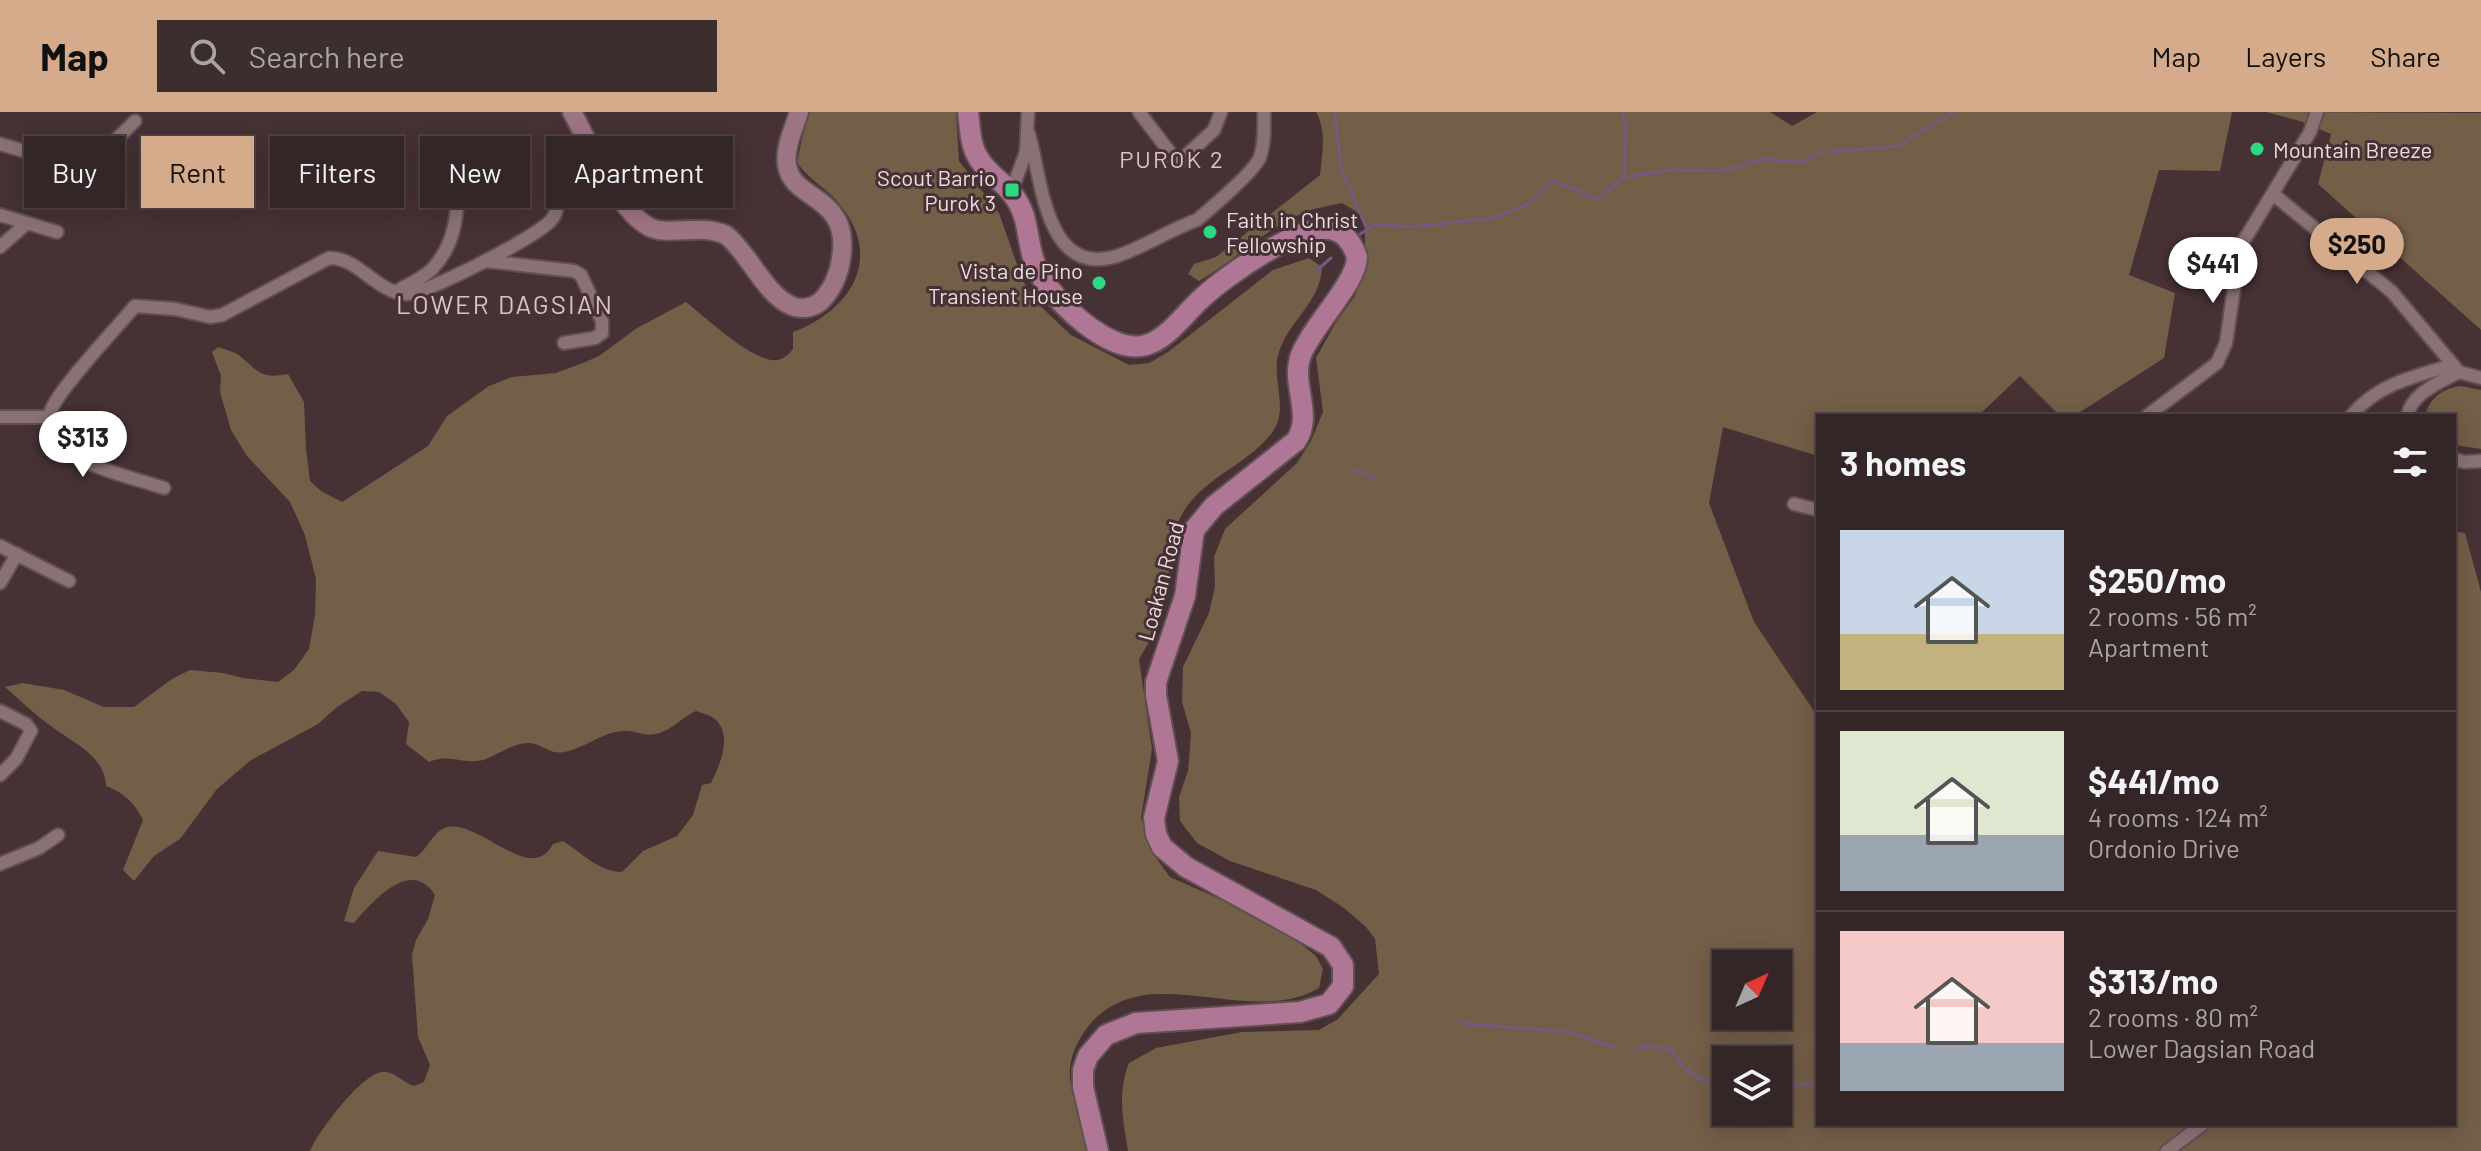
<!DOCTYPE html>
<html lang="en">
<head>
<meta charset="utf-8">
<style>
	body { margin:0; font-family:Barlow,sans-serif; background:#3c2d2f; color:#f1f3f6; height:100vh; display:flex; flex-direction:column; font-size:30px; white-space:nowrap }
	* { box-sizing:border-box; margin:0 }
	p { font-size:26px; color:#a9a5a7 }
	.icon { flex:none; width:44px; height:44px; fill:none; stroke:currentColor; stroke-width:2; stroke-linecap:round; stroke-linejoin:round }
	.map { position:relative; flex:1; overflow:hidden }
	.panel { position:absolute; left:1816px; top:302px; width:640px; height:712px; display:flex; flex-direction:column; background:#342527; border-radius:0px; box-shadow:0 4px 20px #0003,0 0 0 2px #4e4244 }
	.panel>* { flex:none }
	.banner { position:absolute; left:24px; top:24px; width:760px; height:72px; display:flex; gap:16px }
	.needle { width:52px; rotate:44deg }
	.tools { position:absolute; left:1712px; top:838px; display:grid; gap:16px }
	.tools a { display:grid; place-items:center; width:80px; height:80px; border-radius:0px; background:#342527; box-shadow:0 4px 20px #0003,0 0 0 2px #4e4244; font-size:40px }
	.price { position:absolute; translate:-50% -68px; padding:0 18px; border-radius:28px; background:#fff; color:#222; font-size:26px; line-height:52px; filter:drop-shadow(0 2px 4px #0008) }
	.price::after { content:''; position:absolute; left:50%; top:48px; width:24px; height:18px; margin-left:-12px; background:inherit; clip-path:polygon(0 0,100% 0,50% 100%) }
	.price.selected { background:#d6ab8b; color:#111 }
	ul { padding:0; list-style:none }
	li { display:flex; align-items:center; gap:24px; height:200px; padding:0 24px }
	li+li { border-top:2px solid #4e4244 }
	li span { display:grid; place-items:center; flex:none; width:224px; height:160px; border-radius:0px; color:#555 }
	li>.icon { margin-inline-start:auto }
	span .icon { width:96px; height:96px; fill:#fffc; stroke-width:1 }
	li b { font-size:34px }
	h2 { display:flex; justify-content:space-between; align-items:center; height:96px; padding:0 24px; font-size:34px }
	.tag { padding:0 28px; border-radius:0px; background:#342527; box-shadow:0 4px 20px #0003,0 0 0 2px #4e4244; font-size:28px; line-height:72px }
	.tag.selected { background:#d6ab8b; color:#111 }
	header { display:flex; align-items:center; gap:48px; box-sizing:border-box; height:112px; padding:0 40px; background:#d6ab8b; color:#111 }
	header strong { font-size:38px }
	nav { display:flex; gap:44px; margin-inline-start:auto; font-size:28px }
	.search { width:560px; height:72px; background:#3c2d2f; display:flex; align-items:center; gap:20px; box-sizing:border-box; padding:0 28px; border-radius:0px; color:#a9a5a7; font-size:30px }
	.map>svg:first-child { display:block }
	.green { fill:#735e48; fill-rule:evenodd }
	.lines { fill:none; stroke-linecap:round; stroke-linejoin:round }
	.stream { stroke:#735a81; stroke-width:3 }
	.street-casing { stroke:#615052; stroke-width:16 }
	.secondary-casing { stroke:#615052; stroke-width:22 }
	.primary-casing { stroke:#615052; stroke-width:24 }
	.street { stroke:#8a7274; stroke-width:12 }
	.secondary { stroke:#9d7484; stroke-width:18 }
	.primary { stroke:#b07695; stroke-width:20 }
	.poi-dot { fill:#2ed883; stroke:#463134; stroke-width:3 }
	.labels { text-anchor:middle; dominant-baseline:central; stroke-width:6; stroke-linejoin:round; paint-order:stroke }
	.poi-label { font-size:22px; fill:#ebddde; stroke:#463134; text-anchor:start }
	.street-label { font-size:22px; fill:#ebddde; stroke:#463134 }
	.neighbourhood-label { font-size:24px; letter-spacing:2px; fill:#dcc2c4; stroke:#463134 }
	.quarter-label { font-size:26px; letter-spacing:2px; fill:#dcc2c4; stroke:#463134 }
</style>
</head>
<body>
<header>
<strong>Map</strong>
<div class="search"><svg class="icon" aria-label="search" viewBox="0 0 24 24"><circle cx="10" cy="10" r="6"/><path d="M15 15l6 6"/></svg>Search here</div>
<nav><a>Map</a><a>Layers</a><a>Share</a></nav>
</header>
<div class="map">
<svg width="2481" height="1039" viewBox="0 0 2481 1039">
	<rect width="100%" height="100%" fill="#463134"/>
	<g class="green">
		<path d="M808,0h148l3,49 40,52 23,66 13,22 36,34 58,30 20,-2 19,-11 105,-82 36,-12 13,9c-1,35 -33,53 -43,85 -9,27 12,57 -8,82 -26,33 -74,46 -92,86 -10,22 -8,44 -12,66 -4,26 -14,51 -28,73l13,90 -11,69 10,33 19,26 70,31 56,32 20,16 7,13 -4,19c-71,42 -175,-34 -232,40 -9,12 -15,25 -17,39 -3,29 18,56 19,84h-779c8,-19 55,-83 76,-79 10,1 18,11 28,14l10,-4 6,-17 -12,-28 -6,-82 4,-15 12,-21 7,-24c-24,-38 -62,6 -81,28l-10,-2 10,-33 24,-37 38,6c12,-8 17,-26 31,-30 34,-7 84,59 106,17l10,-3c18,11 36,31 59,31l21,-21 34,-15 16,-21 9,-30 9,-2c9,-18 22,-48 4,-64 -5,-4 -14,-6 -19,-8 -12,5 -20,15 -32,20 -19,9 -27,-2 -42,0 -21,2 -37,17 -58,21 -14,3 -21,-8 -35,-9 -20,0 -37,17 -52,18 -19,2 -28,-7 -48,1l-23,-18 3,-22 -13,-18 -17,-12 -17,-1 -25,16 -19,17 -67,36 -34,29 -37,50 -26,17 -20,25 -11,-11 20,-50c-9,-18 -19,-27 -37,-34 -1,-32 -37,-45 -58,-62 -15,-11 -29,-25 -43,-37l18,-4 41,7 40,17h30l38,-28 18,-9 33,3 20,5 35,4 16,-12 15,-21 6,-34 1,-36 -11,-44 -15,-33 -43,-46 -16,-26 -11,-38 1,-16 -9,-24 6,-5c6,2 14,4 19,7 21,15 20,26 51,20l16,28 2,47 4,32 11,10 21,11 86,-56 19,-30 42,-30 23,-9 44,-4 27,-10 16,-7 38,-28 49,-26c18,14 69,62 91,58 7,-1 12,-6 16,-11v-17c56,-21 91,-72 48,-126 -13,-18 -32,-25 -44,-44z"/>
		<path d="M1316,0h454l22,14 25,-14h415l-12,59 -61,-1 -30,105 46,18 -11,65 -90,58h-14l-40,-40 -42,40h-160v40l-95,-29 -14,76 45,119 64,95v407h636v-593l11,2 16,59v559h-1353c-5,-31 -11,-58 1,-88l27,-15 86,-16 77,-2 19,-11 41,-45 -4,-35 -9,-12 -22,-19 -28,-18 -86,-29 -33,-18 -17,-22 -1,-24 9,-26 3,-38 -9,-31 1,-35 26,-54 6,-27 -1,-29 11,-28 72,-66 14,-22 12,-29 -7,-54 20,-36 19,-26 10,-40v-29l-8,-15 -15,-9c-10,2 -21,4 -31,7 -41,14 -74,49 -112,71l-11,-7 6,-10 22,-7 104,-82c2,-22 7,-43 -4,-63zM1726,852h52v52h-52zM1726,948h52v52h-52z"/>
		<polygon points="2266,0 2481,1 2481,218 2318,72 2331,22 2300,9"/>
		<path d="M2461,274l20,4v59l-27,-4v-29h-29c5,-19 17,-27 36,-30z"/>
	</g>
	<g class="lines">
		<g class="stream">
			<polyline points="1335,0 1341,56 1366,115"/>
			<polyline points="1623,0 1626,16 1624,64"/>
			<polyline points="1830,40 1897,34 1954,0"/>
			<polyline points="1357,124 1376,112 1412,115 1494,106 1528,92 1554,68 1597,87 1624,65 1670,58 1722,59 1761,47 1801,50 1824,40"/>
			<polyline points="1317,158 1331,146"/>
			<polyline points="1350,357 1374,366"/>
			<polyline points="1460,911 1570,920 1615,935"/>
			<path d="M1636,938l10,-5 25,5c14,22 29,33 55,37"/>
			<polyline points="1778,977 1818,969"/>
		</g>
		<g class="street-casing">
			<g id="street">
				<polyline points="1139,0 1178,51 1214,18 1221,0"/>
				<path d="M1029,22c13,46 16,144 88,122 27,-9 52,-26 80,-36 13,-11 58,-49 63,-63 5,-14 4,-31 4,-45"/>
				<path d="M0,32l68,20c28,1 48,-25 67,-43"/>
				<polyline points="1012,78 1026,40 1028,0"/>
				<polyline points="2273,82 2392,180 2459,260 2481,266"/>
				<polyline points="0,103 57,120"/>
				<polyline points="0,135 26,112"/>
				<polyline points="485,149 574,159 581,163 602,209 602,221 595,226 564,231"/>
				<path d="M395,180c12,-7 29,-14 38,-24 30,-32 27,-82 19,-122"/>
				<polyline points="2147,304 2217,251 2226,231 2239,142 2243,130 2310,20 2317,0"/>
				<path d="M2351,304c26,-32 64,-40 102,-51"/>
				<path d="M2407,304c6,-24 32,-33 52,-44"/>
				<polyline points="0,305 51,305"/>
				<polyline points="2454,347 2464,350 2481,349"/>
				<path d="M164,376c-30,-10 -65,-17 -92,-34 -11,-8 -24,-28 -21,-43 5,-19 67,-85 84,-105l40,3 35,8 12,-2 107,-57c29,-1 48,35 77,36 18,1 135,-59 146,-75 6,-7 5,-14 5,-23 2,-25 13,-34 33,-47"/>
				<polyline points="1794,392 1818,398"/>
				<polyline points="0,434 69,469"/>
				<polyline points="0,471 17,442"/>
				<polyline points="0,599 26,612 31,619 16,647 0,663"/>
				<polyline points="0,752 39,736 58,723"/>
				<polyline points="2167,1039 2203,1012"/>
			</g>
		</g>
		<g class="secondary-casing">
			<path id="secondary" d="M572,0c16,29 51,112 86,118 23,3 46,-5 68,5 23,18 39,60 66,71 9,4 20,2 28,-4 12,-11 19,-28 21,-43 11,-65 -49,-57 -54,-94 -3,-16 7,-37 12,-53"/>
		</g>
		<g class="primary-casing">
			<path id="primary" d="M968,0c2,15 2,34 11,47 14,23 34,24 45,57 5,17 5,35 13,53 14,30 73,87 109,76 22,-6 39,-32 56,-47 22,-21 102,-78 132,-68 13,4 19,15 23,27 0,26 -45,69 -56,98 -11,29 13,59 -5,86l-82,65 -20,24 -9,66 -29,86v13l12,66 -14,57 2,16 6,13 24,20 145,80 12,18v21l-14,18 -29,8 -164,11 -30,12 -18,21 -5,14v17l15,64"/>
		</g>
		<use href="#street" class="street"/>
		<use href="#secondary" class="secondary"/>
		<use href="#primary" class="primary"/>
	</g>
	<g class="poi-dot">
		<circle cx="2257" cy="37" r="8"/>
		<rect x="1004" y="70" width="16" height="16" rx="4"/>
		<circle cx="1210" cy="120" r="8"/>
		<circle cx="1099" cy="171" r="8"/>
	</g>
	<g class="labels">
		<g class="poi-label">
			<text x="2273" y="37">Mountain Breeze</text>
			<text x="996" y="65" text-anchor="end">Scout Barrio<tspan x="996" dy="25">Purok 3</tspan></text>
			<text x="1226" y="107">Faith in Christ<tspan x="1226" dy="25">Fellowship</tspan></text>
			<text x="1083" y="158" text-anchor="end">Vista de Pino<tspan x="1083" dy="25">Transient House</tspan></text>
		</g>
		<g class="street-label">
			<text transform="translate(1160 469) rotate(-75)">Loakan Road</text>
		</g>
		<g class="neighbourhood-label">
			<text x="1172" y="46">PUROK 2</text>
		</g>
		<g class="quarter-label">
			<text x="505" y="191">LOWER DAGSIAN</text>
		</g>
	</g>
</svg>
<div class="tools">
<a><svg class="needle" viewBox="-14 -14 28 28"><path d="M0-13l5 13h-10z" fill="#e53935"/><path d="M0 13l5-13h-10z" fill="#a9a5a7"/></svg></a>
<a><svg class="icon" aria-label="layers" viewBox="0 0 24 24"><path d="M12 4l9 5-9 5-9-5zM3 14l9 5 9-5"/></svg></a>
</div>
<b class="price selected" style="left:2357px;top:174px">$250</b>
<b class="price" style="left:2213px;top:193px">$441</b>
<b class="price" style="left:83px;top:367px">$313</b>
<div class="banner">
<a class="tag">Buy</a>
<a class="tag selected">Rent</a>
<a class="tag">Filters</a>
<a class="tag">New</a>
<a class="tag">Apartment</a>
</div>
<section class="panel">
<h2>3 homes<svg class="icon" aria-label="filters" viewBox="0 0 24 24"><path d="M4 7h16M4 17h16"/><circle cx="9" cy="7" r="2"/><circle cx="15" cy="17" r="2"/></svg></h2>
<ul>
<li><span style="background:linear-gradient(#c9d6e8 65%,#c2b280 0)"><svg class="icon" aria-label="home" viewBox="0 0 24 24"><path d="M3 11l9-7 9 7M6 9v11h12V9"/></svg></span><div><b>$250/mo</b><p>2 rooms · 56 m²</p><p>Apartment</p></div></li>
<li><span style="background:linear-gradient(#dfe7d0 65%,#9aa5b1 0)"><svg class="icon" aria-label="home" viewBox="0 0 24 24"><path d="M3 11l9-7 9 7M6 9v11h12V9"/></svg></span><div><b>$441/mo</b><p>4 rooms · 124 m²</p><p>Ordonio Drive</p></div></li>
<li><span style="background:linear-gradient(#f6c9c9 70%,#9aa5b1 0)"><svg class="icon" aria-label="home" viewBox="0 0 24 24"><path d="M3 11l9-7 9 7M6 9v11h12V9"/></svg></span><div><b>$313/mo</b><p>2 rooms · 80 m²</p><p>Lower Dagsian Road</p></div></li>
</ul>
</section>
</div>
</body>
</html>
